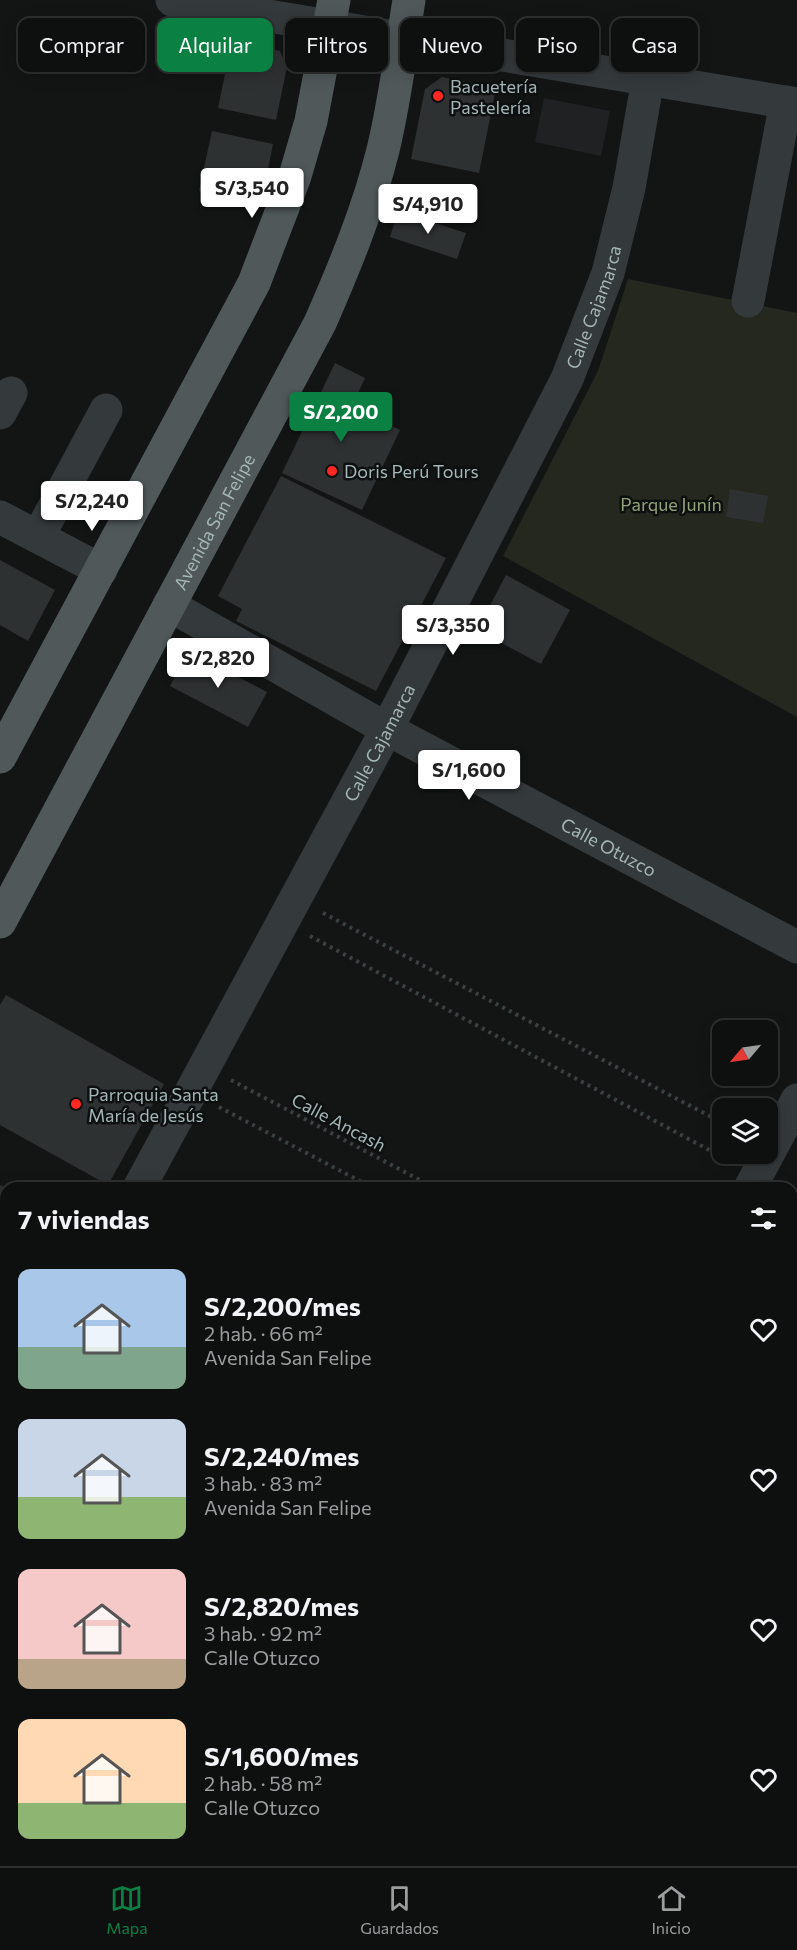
<!DOCTYPE html>
<html lang="es">
<head>
<meta charset="utf-8">
<style>
	body { margin:0; font-family:Commissioner,sans-serif; background:#1c1e1e; color:#f1f3f6; height:100vh; display:flex; flex-direction:column; font-size:22px; white-space:nowrap }
	* { box-sizing:border-box; margin:0 }
	p { font-size:20px; color:#9b9d9f }
	.icon { flex:none; width:33px; height:33px; fill:none; stroke:currentColor; stroke-width:2; stroke-linecap:round; stroke-linejoin:round }
	.map { position:relative; flex:1; overflow:hidden }
	.panel { position:absolute; left:0px; top:1182px; width:798px; height:684px; display:flex; flex-direction:column; background:#0e1010; border-radius:18px 18px 0 0; box-shadow:0 3px 15px #0003,0 0 0 2px #2e3030 }
	.panel>* { flex:none }
	.top-card { position:absolute; left:18px; top:18px; width:762px; height:54px; display:flex; gap:12px }
	.needle { width:39px; rotate:241deg }
	.buttons { position:absolute; left:712px; top:1020px; display:grid; gap:12px }
	.buttons a { display:grid; place-items:center; width:66px; height:66px; border-radius:12px; background:#0e1010; box-shadow:0 3px 15px #0003,0 0 0 2px #2e3030; font-size:30px }
	.price { position:absolute; translate:-50% -51px; padding:0 14px; border-radius:6px; background:#fff; color:#222; font-size:20px; line-height:39px; filter:drop-shadow(0 2px 3px #0008) }
	.price::after { content:''; position:absolute; left:50%; top:36px; width:18px; height:14px; margin-left:-9px; background:inherit; clip-path:polygon(0 0,100% 0,50% 100%) }
	.price.active { background:#0b8043; color:#fff }
	ul { padding:0; list-style:none }
	li { display:flex; align-items:center; gap:18px; height:150px; padding:0 18px }
	li span { display:grid; place-items:center; flex:none; width:168px; height:120px; border-radius:12px; color:#555 }
	li>.icon { margin-inline-start:auto }
	span .icon { width:72px; height:72px; fill:#fffc; stroke-width:1 }
	li b { font-size:26px }
	h2 { display:flex; justify-content:space-between; align-items:center; height:72px; padding:0 18px; font-size:26px }
	.chip { padding:0 21px; border-radius:12px; background:#0e1010; box-shadow:0 3px 15px #0003,0 0 0 2px #2e3030; font-size:21px; line-height:54px }
	.chip.active { background:#0b8043; color:#fff }
	.dock { display:flex; justify-content:space-around; align-items:center; height:84px; border-top:2px solid #2e3030; background:#0e1010; font-size:16px; color:#9b9d9f }
	.dock a { display:grid; justify-items:center; gap:3px }
	.dock .active { color:#0b8043 }
	.map>svg:first-child { display:block }
	.built { fill:#1f2122 }
	.green { fill:#24281f }
	.building { fill:#2e3132 }
	.lines { fill:none; stroke-linecap:round; stroke-linejoin:round }
	.path { stroke:#3a4142; stroke-width:4; stroke-dasharray:3 4.5; stroke-linecap:butt }
	.minor { stroke:#34393b; stroke-width:33 }
	.major { stroke:#50585a; stroke-width:33 }
	.poi-dot { fill:#ff2722; stroke:#0e1010; stroke-width:2 }
	.labels { text-anchor:middle; dominant-baseline:central; stroke-width:5; stroke-linejoin:round; paint-order:stroke }
	.poi-label { font-size:18px; fill:#a4b6b7; stroke:#0e1010; text-anchor:start }
	.street-label { font-size:18px; fill:#a4b6b7; stroke:#0e1010 }
	.park-label { font-size:18px; fill:#92a379; stroke:#0e1010 }
</style>
</head>
<body>
<div class="map">
<svg width="797" height="1866" viewBox="0 0 797 1866">
	<rect width="100%" height="100%" fill="#131515"/>
	<polygon class="built" points="544,98 610,111 601,156 535,142"/>
	<g class="green">
		<polygon points="628,279 797,313 797,717 503,556 598,371"/>
		<polygon points="0,1540 6,1543 6,1860 400,1860 397,1866 0,1866"/>
	</g>
	<g class="building">
		<polygon points="232,40 280,51 287,67 276,120 218,108"/>
		<polygon points="442,77 496,88 479,173 411,159 425,89"/>
		<polygon points="212,131 273,144 261,204 199,191"/>
		<polygon points="398,211 466,233 457,259 390,237"/>
		<polygon points="335,363 365,378 352,406 400,430 362,510 282,473"/>
		<polygon points="281,476 446,558 376,691 236,621 242,609 218,596"/>
		<polygon points="730,489 768,496 763,523 726,517"/>
		<polygon points="0,560 55,590 28,641 0,625"/>
		<polygon points="506,575 570,610 541,664 477,630"/>
		<polygon points="188,651 267,692 248,727 170,686"/>
		<polygon points="6,995 164,1084 108,1185 0,1125 0,1005"/>
		<polygon points="0,1185 6,1188 6,1195 0,1206"/>
		<polygon points="0,1218 6,1222 6,1338 0,1349"/>
	</g>
	<g class="lines">
		<g class="path">
			<polyline points="323,913 723,1123"/>
			<polyline points="310,936 726,1159"/>
			<polyline points="231,1080 435,1188"/>
			<polyline points="219,1107 373,1188"/>
			<polyline points="792,1190 797,1193"/>
			<polyline points="792,1378 797,1381"/>
			<polyline points="792,1411 797,1414"/>
			<polyline points="792,1596 797,1599"/>
			<polyline points="792,1629 797,1632"/>
		</g>
		<g class="minor">
			<polyline points="172,0 797,104"/>
			<polyline points="748,301 786,102"/>
			<polyline points="0,413 11,393"/>
			<polyline points="0,517 101,570"/>
			<polyline points="38,537 106,410"/>
			<path id="s1" d="M169,605l218,124 410,218"/>
			<path id="s2" d="M139,1188l248,-459 180,-350 41,-106 21,-85 19,-109"/>
			<polyline points="750,1188 797,1100"/>
			<polyline points="0,1446 6,1435"/>
			<polyline points="0,1511 6,1515"/>
			<polyline points="792,1837 797,1840"/>
			<polyline points="667,1860 678,1866"/>
			<polyline points="389,1866 392,1860"/>
		</g>
		<g class="major">
			<polyline points="0,757 254,283 295,176 311,121 334,0"/>
			<path id="s3" d="M0,922l320,-599c25,-57 48,-113 63,-173 12,-49 18,-100 26,-150"/>
		</g>
	</g>
	<g class="poi-dot">
		<circle cx="438" cy="96" r="6"/>
		<circle cx="332" cy="471" r="6"/>
		<circle cx="76" cy="1104" r="6"/>
	</g>
	<g class="labels">
		<g class="poi-label">
			<text x="450" y="86">Bacuetería<tspan x="450" dy="21">Pastelería</tspan></text>
			<text x="344" y="471">Doris Perú Tours</text>
			<text x="88" y="1094">Parroquia Santa<tspan x="88" dy="21">María de Jesús</tspan></text>
		</g>
		<g class="street-label">
			<text stroke="none"><textPath href="#s2" startOffset="992">Calle Cajamarca</textPath></text>
			<text stroke="none"><textPath href="#s3" startOffset="454">Avenida San Felipe</textPath></text>
			<text stroke="none"><textPath href="#s2" startOffset="506">Calle Cajamarca</textPath></text>
			<text stroke="none"><textPath href="#s1" startOffset="502">Calle Otuzco</textPath></text>
			<text transform="translate(339 1122) rotate(28)">Calle Ancash</text>
		</g>
		<g class="park-label">
			<text x="671" y="504">Parque Junín</text>
		</g>
	</g>
</svg>
<div class="buttons">
<a><svg class="needle" viewBox="-14 -14 28 28"><path d="M0-13l5 13h-10z" fill="#e53935"/><path d="M0 13l5-13h-10z" fill="#9b9d9f"/></svg></a>
<a><svg class="icon" aria-label="layers" viewBox="0 0 24 24"><path d="M12 4l9 5-9 5-9-5zM3 14l9 5 9-5"/></svg></a>
</div>
<b class="price" style="left:252px;top:219px">S/3,540</b>
<b class="price" style="left:428px;top:235px">S/4,910</b>
<b class="price active" style="left:341px;top:443px">S/2,200</b>
<b class="price" style="left:92px;top:532px">S/2,240</b>
<b class="price" style="left:453px;top:656px">S/3,350</b>
<b class="price" style="left:218px;top:689px">S/2,820</b>
<b class="price" style="left:469px;top:801px">S/1,600</b>
<div class="top-card">
<a class="chip">Comprar</a>
<a class="chip active">Alquilar</a>
<a class="chip">Filtros</a>
<a class="chip">Nuevo</a>
<a class="chip">Piso</a>
<a class="chip">Casa</a>
</div>
<section class="panel">
<h2>7 viviendas<svg class="icon" aria-label="filters" viewBox="0 0 24 24"><path d="M4 7h16M4 17h16"/><circle cx="9" cy="7" r="2"/><circle cx="15" cy="17" r="2"/></svg></h2>
<ul>
<li><span style="background:linear-gradient(#a9c7e8 65%,#7fa58c 0)"><svg class="icon" aria-label="home" viewBox="0 0 24 24"><path d="M3 11l9-7 9 7M6 9v11h12V9"/></svg></span><div><b>S/2,200/mes</b><p>2 hab. · 66 m²</p><p>Avenida San Felipe</p></div><svg class="icon" aria-label="heart" viewBox="0 0 24 24"><path d="M12 20l-8-8c-3-5 5-10 8-4 3-6 11-1 8 4z"/></svg></li>
<li><span style="background:linear-gradient(#c9d6e8 65%,#8fb573 0)"><svg class="icon" aria-label="home" viewBox="0 0 24 24"><path d="M3 11l9-7 9 7M6 9v11h12V9"/></svg></span><div><b>S/2,240/mes</b><p>3 hab. · 83 m²</p><p>Avenida San Felipe</p></div><svg class="icon" aria-label="heart" viewBox="0 0 24 24"><path d="M12 20l-8-8c-3-5 5-10 8-4 3-6 11-1 8 4z"/></svg></li>
<li><span style="background:linear-gradient(#f6c9c9 75%,#b9a48a 0)"><svg class="icon" aria-label="home" viewBox="0 0 24 24"><path d="M3 11l9-7 9 7M6 9v11h12V9"/></svg></span><div><b>S/2,820/mes</b><p>3 hab. · 92 m²</p><p>Calle Otuzco</p></div><svg class="icon" aria-label="heart" viewBox="0 0 24 24"><path d="M12 20l-8-8c-3-5 5-10 8-4 3-6 11-1 8 4z"/></svg></li>
<li><span style="background:linear-gradient(#ffd9b3 70%,#8fb573 0)"><svg class="icon" aria-label="home" viewBox="0 0 24 24"><path d="M3 11l9-7 9 7M6 9v11h12V9"/></svg></span><div><b>S/1,600/mes</b><p>2 hab. · 58 m²</p><p>Calle Otuzco</p></div><svg class="icon" aria-label="heart" viewBox="0 0 24 24"><path d="M12 20l-8-8c-3-5 5-10 8-4 3-6 11-1 8 4z"/></svg></li>
</ul>
</section>
</div>
<nav class="dock">
<a class="active"><svg class="icon" aria-label="map" viewBox="0 0 24 24"><path d="M3 6l6-2 6 2 6-2v14l-6 2-6-2-6 2zM9 4v14M15 6v14"/></svg>Mapa</a>
<a><svg class="icon" aria-label="saved" viewBox="0 0 24 24"><path d="M7 4h10v16l-5-4-5 4z"/></svg>Guardados</a>
<a><svg class="icon" aria-label="home" viewBox="0 0 24 24"><path d="M3 11l9-7 9 7M6 9v11h12V9"/></svg>Inicio</a>
</nav>
</body>
</html>
